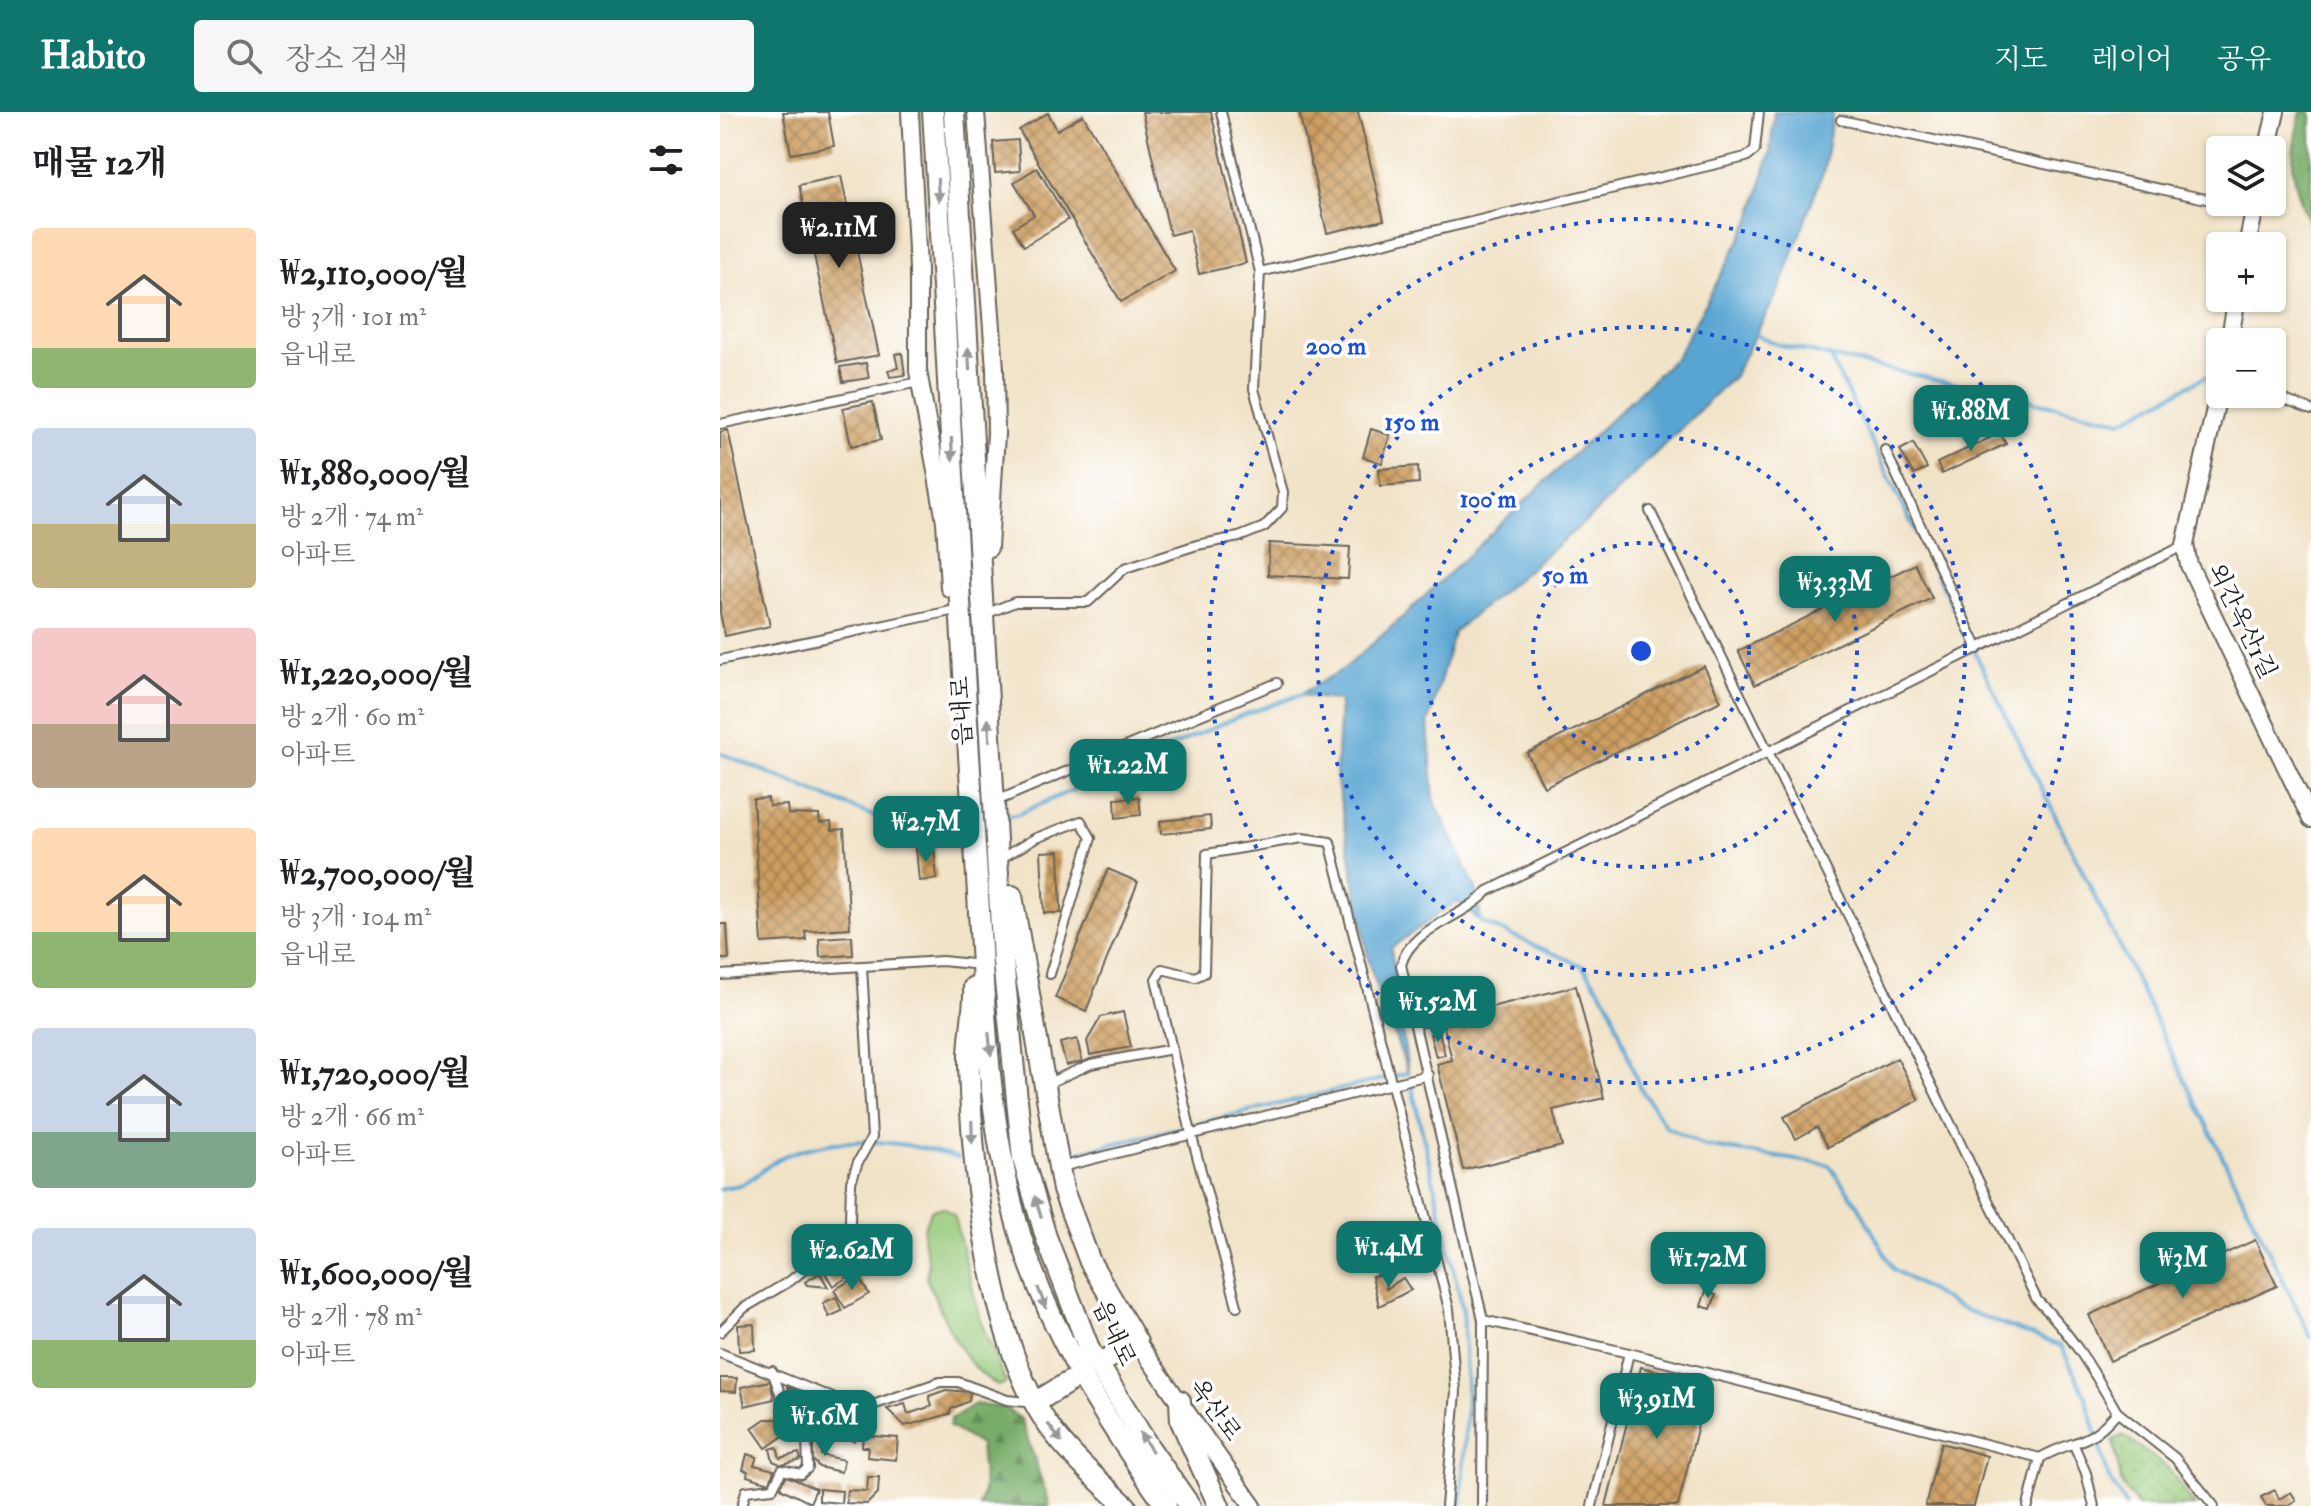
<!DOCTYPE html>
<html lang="ko">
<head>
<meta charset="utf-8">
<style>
	body { margin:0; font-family:"IM FELL Double Pica","Noto Serif KR",serif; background:#f6f6f6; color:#202124; height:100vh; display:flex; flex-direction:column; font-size:30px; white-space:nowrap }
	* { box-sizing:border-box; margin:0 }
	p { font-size:26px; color:#757577 }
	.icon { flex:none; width:44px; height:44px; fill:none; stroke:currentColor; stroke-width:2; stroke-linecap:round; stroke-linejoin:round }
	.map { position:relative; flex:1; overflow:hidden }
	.panel { display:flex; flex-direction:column; background:#fff; width:720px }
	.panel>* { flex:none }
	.fabs { position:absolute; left:1486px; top:24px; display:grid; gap:16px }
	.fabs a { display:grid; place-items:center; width:80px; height:80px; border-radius:8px; background:#fff; box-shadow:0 2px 6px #0004; font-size:40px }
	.price { position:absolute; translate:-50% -68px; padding:0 18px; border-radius:16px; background:#0f766e; color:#fff; font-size:26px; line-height:52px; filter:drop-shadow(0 2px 4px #0008) }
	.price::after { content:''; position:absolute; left:50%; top:48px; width:24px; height:18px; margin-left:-12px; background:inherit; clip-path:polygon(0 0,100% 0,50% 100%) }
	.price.on { background:#222; color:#fff }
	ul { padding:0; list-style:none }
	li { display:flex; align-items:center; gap:24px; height:200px; padding:0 32px }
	li span { display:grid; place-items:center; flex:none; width:224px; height:160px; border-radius:8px; color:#555 }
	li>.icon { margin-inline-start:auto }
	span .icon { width:96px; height:96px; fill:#fffc; stroke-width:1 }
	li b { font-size:34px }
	h2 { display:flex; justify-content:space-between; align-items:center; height:96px; padding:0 32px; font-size:34px }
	header { display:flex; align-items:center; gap:48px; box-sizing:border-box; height:112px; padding:0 40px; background:#0f766e; color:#fff }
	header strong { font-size:38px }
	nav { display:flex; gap:44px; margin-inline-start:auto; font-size:28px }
	.search { width:560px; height:72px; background:#f6f6f6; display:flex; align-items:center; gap:20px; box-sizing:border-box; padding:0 28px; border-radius:8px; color:#757577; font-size:30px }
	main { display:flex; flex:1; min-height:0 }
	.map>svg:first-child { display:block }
	.grass { fill:#96c979; stroke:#59724a; stroke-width:2 }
	.forest { fill:url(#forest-firs); stroke:#4a6442; stroke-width:2 }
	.park { fill:url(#park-dots); stroke:#59724a; stroke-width:2 }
	.water { fill:#59a5d2; stroke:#3a6077; stroke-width:2 }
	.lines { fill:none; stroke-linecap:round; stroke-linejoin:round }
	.stream { stroke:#59a5d2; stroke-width:4 }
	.building { fill:url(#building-cross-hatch) }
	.service-casing { stroke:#676258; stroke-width:12 }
	.minor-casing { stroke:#676258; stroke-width:20 }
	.tertiary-casing { stroke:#676258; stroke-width:24 }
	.service { stroke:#fff; stroke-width:8 }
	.minor { stroke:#fff; stroke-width:16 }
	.tertiary { stroke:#fff; stroke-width:20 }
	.oneway { fill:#999 }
	.ring { fill:none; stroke:#1d4ed8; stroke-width:4; stroke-dasharray:4 8 }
	.labels { text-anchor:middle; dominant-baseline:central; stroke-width:7; stroke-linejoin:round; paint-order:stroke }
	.street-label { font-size:24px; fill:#1c1c1c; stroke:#fff }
	.centre { fill:#1d4ed8; stroke:#fff; stroke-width:4 }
	.ring-label { font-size:24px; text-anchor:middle; font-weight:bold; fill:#1d4ed8; stroke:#fff; stroke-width:7; stroke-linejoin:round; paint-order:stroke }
</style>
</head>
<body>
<header>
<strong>Habito</strong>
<div class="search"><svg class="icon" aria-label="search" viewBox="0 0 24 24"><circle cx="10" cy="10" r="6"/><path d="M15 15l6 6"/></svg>장소 검색</div>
<nav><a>지도</a><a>레이어</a><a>공유</a></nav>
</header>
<main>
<section class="panel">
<h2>매물 12개<svg class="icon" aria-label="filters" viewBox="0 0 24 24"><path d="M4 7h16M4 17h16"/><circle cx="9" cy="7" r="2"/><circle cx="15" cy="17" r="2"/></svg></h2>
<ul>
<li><span style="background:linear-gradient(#ffd9b3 75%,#8fb573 0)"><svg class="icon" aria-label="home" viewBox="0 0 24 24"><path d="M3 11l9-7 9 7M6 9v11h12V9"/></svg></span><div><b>₩2,110,000/월</b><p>방 3개 · 101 m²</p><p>읍내로</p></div></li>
<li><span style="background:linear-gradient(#c9d6e8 60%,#c2b280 0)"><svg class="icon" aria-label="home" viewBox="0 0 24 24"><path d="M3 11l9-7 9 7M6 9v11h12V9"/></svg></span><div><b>₩1,880,000/월</b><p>방 2개 · 74 m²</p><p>아파트</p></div></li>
<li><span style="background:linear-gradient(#f6c9c9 60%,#b9a48a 0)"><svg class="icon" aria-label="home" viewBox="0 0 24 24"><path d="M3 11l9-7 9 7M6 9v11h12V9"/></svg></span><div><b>₩1,220,000/월</b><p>방 2개 · 60 m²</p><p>아파트</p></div></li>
<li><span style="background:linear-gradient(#ffd9b3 65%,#8fb573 0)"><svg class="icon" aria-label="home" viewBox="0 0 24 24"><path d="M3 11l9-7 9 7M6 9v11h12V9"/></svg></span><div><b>₩2,700,000/월</b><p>방 3개 · 104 m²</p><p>읍내로</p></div></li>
<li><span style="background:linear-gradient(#c9d6e8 65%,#7fa58c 0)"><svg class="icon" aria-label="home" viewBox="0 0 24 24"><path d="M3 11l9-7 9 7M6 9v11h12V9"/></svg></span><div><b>₩1,720,000/월</b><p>방 2개 · 66 m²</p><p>아파트</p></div></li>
<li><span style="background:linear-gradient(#c9d6e8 70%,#8fb573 0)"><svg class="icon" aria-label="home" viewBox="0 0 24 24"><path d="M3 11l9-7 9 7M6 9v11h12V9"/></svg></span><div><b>₩1,600,000/월</b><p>방 2개 · 78 m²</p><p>아파트</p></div></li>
</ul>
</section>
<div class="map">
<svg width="1591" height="1394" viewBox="0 0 1591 1394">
	<defs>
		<pattern id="forest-firs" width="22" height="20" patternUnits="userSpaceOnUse" patternTransform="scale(2)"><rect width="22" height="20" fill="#78ad69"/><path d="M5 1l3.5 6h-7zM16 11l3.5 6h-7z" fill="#628c56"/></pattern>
		<pattern id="park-dots" width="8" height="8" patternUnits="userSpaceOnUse" patternTransform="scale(2)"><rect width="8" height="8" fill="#96c979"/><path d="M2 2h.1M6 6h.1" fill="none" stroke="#81ac68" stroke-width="1.8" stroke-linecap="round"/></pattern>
		<pattern id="building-cross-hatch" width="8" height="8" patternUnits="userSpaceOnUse" patternTransform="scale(2)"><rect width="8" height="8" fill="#cd9e60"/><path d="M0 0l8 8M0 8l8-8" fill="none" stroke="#a6804e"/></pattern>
	</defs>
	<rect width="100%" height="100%" fill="#fff"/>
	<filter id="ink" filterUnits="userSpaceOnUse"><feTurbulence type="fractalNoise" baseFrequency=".0125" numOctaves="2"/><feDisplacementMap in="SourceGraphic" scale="16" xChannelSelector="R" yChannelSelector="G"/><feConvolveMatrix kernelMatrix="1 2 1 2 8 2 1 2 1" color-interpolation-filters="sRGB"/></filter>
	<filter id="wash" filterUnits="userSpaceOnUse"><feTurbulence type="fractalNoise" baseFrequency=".006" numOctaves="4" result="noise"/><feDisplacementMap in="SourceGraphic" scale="32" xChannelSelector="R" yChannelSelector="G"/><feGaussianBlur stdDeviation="1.8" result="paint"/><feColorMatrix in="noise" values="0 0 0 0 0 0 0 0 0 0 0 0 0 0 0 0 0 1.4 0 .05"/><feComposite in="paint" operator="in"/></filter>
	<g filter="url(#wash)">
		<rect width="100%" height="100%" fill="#f1e3c8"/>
		<path class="grass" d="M223,1095l11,8 27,107 25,61 -7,3c-40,-21 -54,-69 -73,-108 9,-32 -14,-29 5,-68z"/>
		<g class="forest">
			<path d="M1581,0h10v119c-18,-54 -25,-63 -10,-119z"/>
			<polygon points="255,1292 285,1296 301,1307 330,1394 259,1394 264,1376 260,1333 229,1314 231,1307"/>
		</g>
		<polygon class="park" points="1403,1323 1448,1356 1475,1394 1418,1394 1402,1373 1393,1328"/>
		<polygon class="water" points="1054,0 1113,0 1104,57 1061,174 1014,264 872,404 734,520 708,612 714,688 757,779 761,810 737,789 671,836 688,961 649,852 616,664 620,589 579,583 625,556 687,501 957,244 1031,107 1050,41"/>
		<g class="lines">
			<g class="stream">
				<polyline points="1032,221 1059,233 1402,309 1487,264"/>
				<polyline points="1110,245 1591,1225"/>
				<polyline points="0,641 158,706 189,712 248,709"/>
				<polyline points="281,705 296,703 520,604 583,582"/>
				<polyline points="759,806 761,810 863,854 889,891 919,974 946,1015 985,1034 1109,1053 1138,1093 1173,1157 1237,1195 1341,1234 1366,1285 1388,1364 1406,1394"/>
				<polyline points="690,967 743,1198 747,1286 741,1394"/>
				<polyline points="355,1041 688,961"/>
				<path d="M0,1077c8,-3 17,-2 24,-6 18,-9 28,-24 48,-30 54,-19 113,-12 166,5"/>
			</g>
		</g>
		<g id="blocks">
			<g class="building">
				<polygon points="63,0 108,0 114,34 71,42"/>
				<polygon points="422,0 491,0 526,151 479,162 469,118 450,123"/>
				<polygon points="579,0 638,0 664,108 607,121"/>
				<polygon points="328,1 337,18 363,3 455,159 401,190 299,18"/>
				<polygon points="298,28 300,59 275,61 273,30"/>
				<polygon points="317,56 348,108 304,134 293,116 314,103 294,70"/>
				<polygon points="121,64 159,243 117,251 79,73"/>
				<polygon points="182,241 185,263 170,265 168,258 178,256 175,242"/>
				<polygon points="146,251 149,266 123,270 120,255"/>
				<polygon points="153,290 161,328 131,334 123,296"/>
				<polygon points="651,317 670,323 662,351 643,345"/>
				<polygon points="8,318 50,514 5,524 0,501 0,320"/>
				<polygon points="1280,321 1286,332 1222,362 1217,351"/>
				<polygon points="1193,331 1207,356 1194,363 1180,338"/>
				<polygon points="698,354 699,371 660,374 659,357"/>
				<polygon points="549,431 630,435 628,467 548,463"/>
				<polygon points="1195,452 1212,486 1035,573 1018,539"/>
				<polygon points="984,554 1001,589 824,675 807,641"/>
				<polygon points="419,685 421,703 396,706 395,687"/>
				<polygon points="48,686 49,694 67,693 68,702 99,703 100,711 111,710 112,718 124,717 130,816 85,819 86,828 42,831 33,687"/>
				<polygon points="490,704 491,717 441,722 440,709"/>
				<polygon points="214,736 217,767 199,769 196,737"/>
				<polygon points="339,739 341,801 324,801 321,740"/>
				<polygon points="388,757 418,770 366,899 335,886"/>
				<polygon points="0,812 7,812 9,847 0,847"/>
				<polygon points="132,824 133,843 100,845 99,826"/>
				<polygon points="856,874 884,986 833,998 842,1034 743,1058 717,952 732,948 722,907"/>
				<polygon points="403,900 411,935 370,943 367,929 381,905"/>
				<polygon points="719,920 725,943 716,945 710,922"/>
				<polygon points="357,927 362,949 346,953 340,931"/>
				<polygon points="1177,946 1199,988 1108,1035 1097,1015 1076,1027 1064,1005"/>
				<polygon points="1535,1128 1557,1174 1390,1249 1369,1203"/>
				<polygon points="124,1147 133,1162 113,1174 104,1159"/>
				<polygon points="100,1161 108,1175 87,1173 85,1170"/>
				<polygon points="663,1162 666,1177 683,1166 691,1178 659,1194 652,1164"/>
				<polygon points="138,1164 149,1182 125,1196 114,1178"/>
				<polygon points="986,1179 996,1183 991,1197 981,1194"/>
				<polygon points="116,1185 122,1199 109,1205 103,1191"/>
				<polygon points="34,1212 35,1238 19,1239 18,1213"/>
				<polygon points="921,1255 988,1272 958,1394 886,1394"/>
				<polygon points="0,1266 17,1266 16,1280 0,1279"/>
				<polygon points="50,1269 54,1287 25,1294 21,1275"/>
				<polygon points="67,1275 91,1285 87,1297 113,1308 107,1322 81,1312 84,1303 71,1291"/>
				<polygon points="226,1278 250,1280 249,1289 231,1297 230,1302 185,1314 167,1297 185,1292 188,1302 212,1294 209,1284"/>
				<polygon points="61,1295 76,1315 46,1336 32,1316 45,1307 58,1307 61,1304 57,1298"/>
				<polygon points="119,1300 125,1302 123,1309 139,1314 134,1329 112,1322"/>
				<polygon points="144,1307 154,1308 153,1324 178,1326 176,1348 147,1345 148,1335 142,1335"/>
				<polygon points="93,1326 104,1329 101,1343 124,1348 121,1360 99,1355 93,1348"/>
				<polygon points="1221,1331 1267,1344 1254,1394 1205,1394"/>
				<polygon points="57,1335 60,1346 79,1341 81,1348 62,1353 53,1349 50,1337"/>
				<polygon points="27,1342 37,1345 34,1353 54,1358 50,1371 27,1364 28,1359 23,1358"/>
				<polygon points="67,1364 96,1377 90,1391 62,1377 60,1373"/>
				<polygon points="148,1365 159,1365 158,1381 147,1392 126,1391 127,1378 147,1379"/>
				<polygon points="99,1377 122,1379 121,1391 99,1389"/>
				<polygon points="1555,1378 1559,1387 1571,1380 1576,1388 1566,1394 1546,1394 1541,1385"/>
			</g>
		</g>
	</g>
	<g filter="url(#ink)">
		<use href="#blocks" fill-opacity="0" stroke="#676258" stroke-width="2"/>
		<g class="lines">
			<g class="service-casing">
				<g id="service">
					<polyline points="1121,8 1500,90"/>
					<polyline points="1502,90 1534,97"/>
					<polyline points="540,160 1026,45 1035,38 1039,0"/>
					<polyline points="1527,282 1562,287 1591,298"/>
					<polyline points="0,312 199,270"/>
					<polyline points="1165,338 1258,537"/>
					<path d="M930,399l387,789c34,33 57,72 80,112 -29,35 -42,26 -77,46l-12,48"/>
					<polyline points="263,503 295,490 368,490 405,456 477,433 519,425 544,415 562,396 563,380 534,277 540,160 501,0"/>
					<polyline points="0,548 231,499"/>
					<polyline points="274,690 557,571"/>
					<polyline points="278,748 316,726 361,709 371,726 330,862"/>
					<polyline points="0,863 222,849 252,852"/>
					<polyline points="326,972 371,952 452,937"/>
					<polyline points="341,1055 708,963"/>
					<polyline points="517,1194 471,1021 436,867 442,857 475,865 484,861 487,742 582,726 610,730 729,1197 736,1280 726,1394"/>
					<polyline points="763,1208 909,1241 1320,1346"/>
					<polyline points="0,1220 24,1196 70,1169 114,1134 130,1110 131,1070 138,1050 152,1025 142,855"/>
					<polyline points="0,1241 141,1297 220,1270 238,1270 287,1288 315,1291"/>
					<polyline points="1397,1300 1455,1346 1494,1394"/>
					<polyline points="1354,1333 1366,1361 1374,1394"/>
					<polyline points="22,1394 26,1379 53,1376 62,1358 81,1362 88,1356 87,1328 63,1289 52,1259"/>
					<path d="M762,1394l1,-186 -82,-355c10,-38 60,-45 87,-74l697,-346"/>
					<polyline points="872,1394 909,1241"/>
				</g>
			</g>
			<g class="minor-casing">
				<g id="minor">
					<polyline points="190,0 198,157 198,259 225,409 229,476"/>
					<polyline points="256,0 275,257 276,322 269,436"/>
					<polyline points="1547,38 1556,0"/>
					<polyline points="1527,134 1536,90"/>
					<polyline points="1509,230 1517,186"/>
					<polyline points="1500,274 1465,433 1469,453 1591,707"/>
					<polyline points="417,1230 533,1394"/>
				</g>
			</g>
			<g class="tertiary-casing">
				<g id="tertiary">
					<path d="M213,0c15,245 25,490 42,735 9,123 8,254 41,373 29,107 87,196 150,286"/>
					<polyline points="234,0 283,849 303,1047 326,1125 370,1239 428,1334 470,1394"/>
					<polyline points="292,784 343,1078 370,1150 417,1230 389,1246"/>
					<path d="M254,875c1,26 -6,52 -5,78 3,105 20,284 85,368 21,27 47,50 72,73"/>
					<polyline points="460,1289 461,1309 499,1394"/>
					<polyline points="316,1290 349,1270"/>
				</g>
			</g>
			<use href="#service" class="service"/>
			<use href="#minor" class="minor"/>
			<use href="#tertiary" class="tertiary"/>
		</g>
		<defs><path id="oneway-solid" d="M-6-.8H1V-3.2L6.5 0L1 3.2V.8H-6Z" transform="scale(2)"/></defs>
		<g class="oneway">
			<use href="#oneway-solid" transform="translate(218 78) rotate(87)"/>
			<use href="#oneway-solid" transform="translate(249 247) rotate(-93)"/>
			<use href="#oneway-solid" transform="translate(232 337) rotate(87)"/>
			<use href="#oneway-solid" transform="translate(269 618) rotate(-94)"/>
			<use href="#oneway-solid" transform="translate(270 932) rotate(84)"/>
			<use href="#oneway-solid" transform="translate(252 1020) rotate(89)"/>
			<use href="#oneway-solid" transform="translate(318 1095) rotate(-107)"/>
			<use href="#oneway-solid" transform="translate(322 1186) rotate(69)"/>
			<use href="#oneway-solid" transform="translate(335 1321) rotate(53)"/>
			<use href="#oneway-solid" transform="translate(426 1330) rotate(-123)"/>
		</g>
	</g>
	<g class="ring">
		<circle cx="921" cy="539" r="108"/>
		<circle cx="921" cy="539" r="216"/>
		<circle cx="921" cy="539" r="324"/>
		<circle cx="921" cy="539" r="432"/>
	</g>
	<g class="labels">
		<g class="street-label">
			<text transform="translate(1522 509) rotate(64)">외간옥산1길</text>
			<text transform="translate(242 599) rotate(-93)">읍내로</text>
			<text transform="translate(394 1221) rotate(65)">읍내로</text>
			<text transform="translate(495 1298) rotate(54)">옥산로</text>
		</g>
	</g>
	<circle cx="921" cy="539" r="12" class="centre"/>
	<g class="ring-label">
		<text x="616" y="242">200 m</text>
		<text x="692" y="318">150 m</text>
		<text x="768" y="395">100 m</text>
		<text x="845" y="471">50 m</text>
	</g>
</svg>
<div class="fabs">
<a><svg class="icon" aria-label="layers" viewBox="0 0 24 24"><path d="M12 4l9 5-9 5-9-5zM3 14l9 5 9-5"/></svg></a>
<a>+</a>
<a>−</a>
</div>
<b class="price on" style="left:119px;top:158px">₩2.11M</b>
<b class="price" style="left:1251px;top:341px">₩1.88M</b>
<b class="price" style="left:1115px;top:512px">₩3.33M</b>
<b class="price" style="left:408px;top:695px">₩1.22M</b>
<b class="price" style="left:206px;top:752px">₩2.7M</b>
<b class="price" style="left:718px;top:932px">₩1.52M</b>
<b class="price" style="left:669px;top:1177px">₩1.4M</b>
<b class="price" style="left:132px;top:1180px">₩2.62M</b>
<b class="price" style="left:988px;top:1188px">₩1.72M</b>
<b class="price" style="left:1463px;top:1188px">₩3M</b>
<b class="price" style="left:937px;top:1329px">₩3.91M</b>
<b class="price" style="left:105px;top:1346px">₩1.6M</b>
</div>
</main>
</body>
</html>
